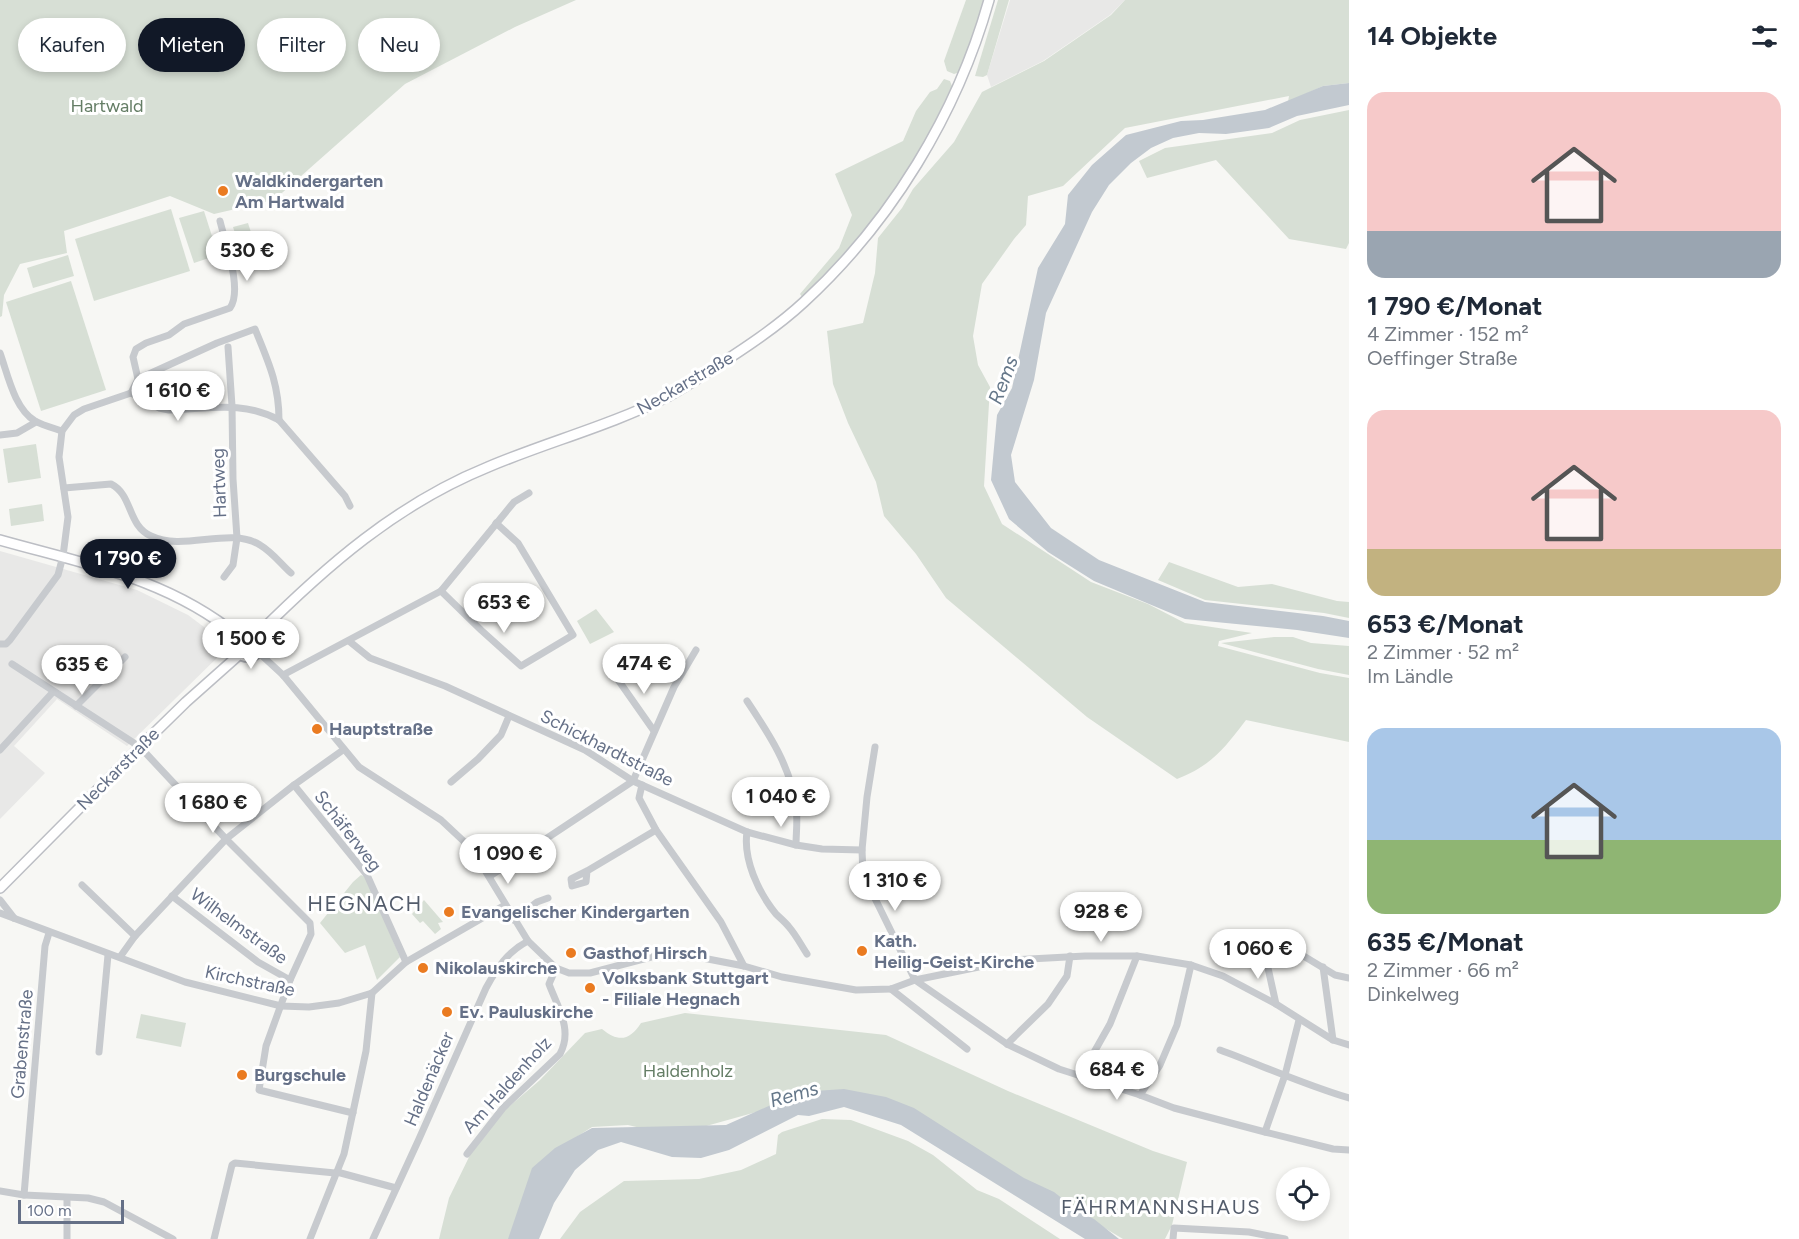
<!DOCTYPE html>
<html lang="de">
<head>
<meta charset="utf-8">
<style>
	body { margin:0; font-family:Figtree,sans-serif; background:#f2f2f3; color:#1f2937; height:100vh; display:flex; flex-direction:column; font-size:22px; white-space:nowrap }
	* { box-sizing:border-box; margin:0 }
	p { font-size:20px; color:#747a83 }
	.icon { flex:none; width:33px; height:33px; fill:none; stroke:currentColor; stroke-width:2; stroke-linecap:round; stroke-linejoin:round }
	.map { position:relative; flex:1; overflow:hidden }
	.panel { display:flex; flex-direction:column; background:#fff; width:450px }
	.panel>* { flex:none }
	.guide { position:absolute; left:18px; top:18px; width:570px; height:54px; display:flex; gap:12px }
	.controls { position:absolute; left:1276px; top:1167px; display:grid; gap:12px }
	.controls a { display:grid; place-items:center; width:54px; height:54px; border-radius:50%; background:#fff; box-shadow:0 3px 9px #0003; font-size:30px }
	.scale { position:absolute; left:18px; bottom:15px; width:106px; box-sizing:border-box; padding-left:6px; border:3px solid #657087; border-top:0; font-size:16px; line-height:21px; white-space:nowrap; color:#657087; -webkit-text-stroke:4px #fff; paint-order:stroke }
	.price { position:absolute; translate:-50% -51px; padding:0 14px; border-radius:21px; background:#fff; color:#222; font-size:20px; line-height:39px; filter:drop-shadow(0 2px 3px #0008) }
	.price::after { content:''; position:absolute; left:50%; top:36px; width:18px; height:14px; margin-left:-9px; background:inherit; clip-path:polygon(0 0,100% 0,50% 100%) }
	.price.active { background:#111827; color:#fff }
	ul { padding:0; list-style:none }
	li { display:grid; align-content:center; gap:12px; height:318px; padding:0 18px }
	li span { display:grid; place-items:center; height:186px; border-radius:18px; color:#555 }
	li>.icon { margin-inline-start:auto }
	span .icon { width:108px; height:108px; fill:#fffc; stroke-width:1 }
	li b { font-size:26px }
	h2 { display:flex; justify-content:space-between; align-items:center; height:72px; padding:0 18px; font-size:26px }
	.chip { padding:0 21px; border-radius:27px; background:#fff; box-shadow:0 3px 9px #0003; font-size:21px; line-height:54px }
	.chip.active { background:#111827; color:#fff }
	main { display:flex; flex:1; min-height:0 }
	.map>svg:first-child { display:block }
	.built { fill:#e8e8e7 }
	.green { fill:#d7dfd5 }
	.water { fill:#c2c9d0 }
	.lines { fill:none; stroke-linecap:round; stroke-linejoin:round }
	.secondary-casing { stroke:#bcbec4; stroke-width:12 }
	.minor { stroke:#c7cace; stroke-width:7 }
	.secondary { stroke:#fff; stroke-width:9 }
	.poi-dot { fill:#ea7b21; stroke:#fff; stroke-width:2 }
	.labels { text-anchor:middle; dominant-baseline:central; stroke-width:6; stroke-linejoin:round; paint-order:stroke }
	.park-label { font-size:18px; fill:#647d65; stroke:#fff }
	.poi-label { font-size:18px; font-weight:bold; fill:#657087; stroke:#fff; text-anchor:start }
	.street-label { font-size:18px; fill:#657087; stroke:#fff }
	.water-label { font-size:20px; font-style:italic; fill:#66788a; stroke:#fff }
	.neighbourhood-label { font-size:20px; letter-spacing:1.5px; fill:#535c6b; stroke:#fff }
	.quarter-label { font-size:21px; letter-spacing:1.5px; fill:#535c6b; stroke:#fff }
</style>
</head>
<body>
<main>
<div class="map">
<svg width="1349" height="1239" viewBox="0 0 1349 1239">
	<rect width="100%" height="100%" fill="#f7f7f4"/>
	<g class="built">
		<polygon points="1010,0 1125,0 1110,15 1043,61 991,87 987,75"/>
		<polygon points="0,551 137,590 188,615 208,630 226,649 127,746 57,699 14,746 45,773 0,819"/>
	</g>
	<g class="green">
		<polygon points="0,0 576,0 515,27 405,84 274,200 214,214 170,196 64,231 67,253 20,264 4,295 2,316 0,317"/>
		<polygon points="966,0 989,0 966,70 954,74 947,71 944,61"/>
		<polygon points="998,0 1009,0 987,75 983,77 975,76"/>
		<path d="M1125,0h224v83l-26,3 -35,16 1,-6 -164,32 -62,58 -35,10 -2,29 -12,14 -32,45 -9,52 5,29 12,22 -6,99 18,38 89,58 57,22 37,19 67,10 -33,8 -1,5 102,27 29,5v64l-103,-22c-23,30 -34,45 -69,59l-90,-62 -141,-119 -30,-44 -32,-38 -8,-34 -28,-59 -15,-39 -6,-53 36,-8 12,-50 3,-35 24,-30 11,-19 41,-47 28,-50 62,-31 67,-46z"/>
		<polygon points="944,79 950,81 952,86 916,160 892,202 805,301 800,294 839,248 852,215 835,174 903,141 916,111 930,92 937,89"/>
		<polygon points="1349,110 1349,243 1346,249 1289,239 1216,160 1147,178 1139,161 1165,148 1272,133 1300,120"/>
		<polygon points="171,209 190,271 94,301 75,239"/>
		<polygon points="204,211 218,255 194,263 179,218"/>
		<polygon points="248,223 256,248 241,252 233,227"/>
		<polygon points="259,249 263,261 239,269 235,257"/>
		<polygon points="68,255 74,276 33,288 27,268"/>
		<polygon points="71,281 106,390 41,411 6,302"/>
		<polygon points="36,444 41,478 8,483 3,449"/>
		<polygon points="42,504 44,521 11,526 9,509"/>
		<polygon points="1169,562 1238,587 1272,584 1337,601 1349,602 1349,618 1324,613 1205,600 1158,580"/>
		<polygon points="596,609 614,632 590,644 577,621"/>
		<polygon points="1274,637 1293,637 1311,643 1349,646 1349,675 1318,669 1221,643"/>
		<polygon points="361,875 366,877 400,957 377,980 365,945 345,953 320,923 353,882"/>
		<polygon points="424,900 443,922 438,923 441,929 435,934 423,921 420,923 412,914"/>
		<path d="M685,1013l201,22 122,56 145,60 34,11 -15,63 -7,14h-42l-60,-36 -220,-112 -83,20 -61,17 -46,3 -25,-6 -36,2 -28,18 -52,94h-73l10,-41 22,-45 34,-43 35,-30 45,-47 17,-4c17,14 28,11 39,-6z"/>
		<polygon points="141,1014 186,1023 181,1047 136,1038"/>
		<polygon points="822,1119 851,1120 908,1141 933,1155 977,1190 999,1199 1060,1239 560,1239 580,1212 624,1181 699,1179 741,1170 776,1154 778,1135 782,1132"/>
	</g>
	<g class="water">
		<polygon points="1349,83 1349,105 1297,116 1269,128 1226,134 1199,133 1173,138 1151,148 1131,163 1109,185 1092,212 1046,313 1034,380 1011,455 1015,482 1051,528 1099,560 1205,602 1323,616 1349,621 1349,638 1297,630 1185,619 1094,581 1048,552 1009,519 991,480 997,415 1012,388 1038,268 1065,224 1068,195 1092,165 1126,135 1181,121 1203,120 1265,110 1323,86"/>
		<polygon points="844,1089 886,1097 914,1108 1024,1178 1054,1192 1078,1211 1094,1219 1119,1239 1085,1239 901,1125 844,1107 809,1116 798,1115 729,1150 701,1158 672,1157 621,1142 598,1150 575,1170 554,1203 539,1239 508,1239 532,1168 555,1148 592,1128 726,1125 800,1092"/>
	</g>
	<g class="lines">
		<g class="secondary-casing">
			<g id="secondary">
				<path d="M0,540c85,24 167,38 238,96"/>
				<circle cx="248" cy="644" r="13"/>
				<path d="M257,635c69,-69 140,-131 231,-168 59,-25 121,-41 179,-70 16,-9 32,-19 47,-29 31,-20 63,-41 90,-66 87,-80 153,-188 185,-302"/>
				<polyline points="0,888 140,747 186,702 240,654"/>
			</g>
		</g>
		<g class="minor">
			<path d="M0,353c8,22 14,55 35,68 7,4 18,7 27,10"/>
			<path d="M138,379l79,-36 38,-14c13,32 24,55 24,91"/>
			<path d="M131,393l28,15 10,2c39,-1 74,-10 110,10l66,76 5,10"/>
			<polyline points="0,435 17,433 36,422"/>
			<path d="M64,488l47,-4c22,11 16,41 40,52 33,16 79,-10 109,9 12,7 21,19 31,28"/>
			<polyline points="224,577 233,565 237,538 233,479 232,406 228,347"/>
			<polyline points="441,591 481,630 521,666 573,635 518,543 496,523"/>
			<polyline points="349,641 370,658 445,686 585,750 633,781 747,832 796,845 822,849 862,850"/>
			<path d="M0,644h6l4,-4 48,-65 5,-19 5,-39 -9,-60 3,-26 12,-16 10,-6 47,-16 7,-14 -5,-22 3,-8 10,-6 23,-8 15,-11 46,-16c13,-18 -5,-66 -10,-87"/>
			<polyline points="258,652 283,675 359,767 441,820 472,849 528,941 556,968 569,973 590,973 655,956 682,954 744,966 782,977 856,990 891,989 915,980 1013,960 1085,956 1137,956 1191,965 1223,976 1276,1004 1333,1040 1349,1045"/>
			<polyline points="12,664 140,747 226,839 310,923 311,934 290,980 266,1046 259,1090 353,1113"/>
			<polyline points="614,674 654,731"/>
			<polyline points="283,675 441,591 514,502 529,493"/>
			<path d="M747,701c22,33 44,66 49,106 2,12 0,26 0,38"/>
			<polyline points="76,706 125,657"/>
			<polyline points="875,747 867,797 862,850 863,874 915,980 1007,1044 1059,1069 1140,1095 1174,1108 1265,1132 1333,1149 1349,1150"/>
			<polyline points="0,750 53,692"/>
			<polyline points="451,782 478,759 501,735 509,716"/>
			<polyline points="294,785 367,875 406,962"/>
			<polyline points="642,785 639,798 656,830 721,922 744,966"/>
			<path d="M747,832c-4,27 11,60 29,82 4,4 9,8 13,13 7,8 12,18 18,27"/>
			<polyline points="587,871 586,882 572,886 571,879 587,871 656,830"/>
			<polyline points="490,876 633,781 674,687 696,650"/>
			<polyline points="82,885 135,936"/>
			<polyline points="172,896 258,962 290,980"/>
			<polyline points="0,900 14,918"/>
			<polyline points="0,913 185,982 281,1006 309,1007 339,1003 372,993 406,962 505,905"/>
			<polyline points="514,920 537,902 548,898"/>
			<polyline points="120,957 135,936 226,839 294,785 343,750"/>
			<polyline points="1323,967 1333,1040"/>
			<polyline points="891,989 967,1049"/>
			<polyline points="1276,1004 1264,950 1292,949 1335,975 1349,978"/>
			<polyline points="1007,1044 1048,1004 1067,976 1070,956"/>
			<path d="M1220,1050c43,16 85,35 129,48"/>
			<polyline points="99,1052 108,955"/>
			<polyline points="1080,1077 1110,1024 1137,956"/>
			<polyline points="1140,1095 1160,1065 1177,1025 1191,965"/>
			<polyline points="1265,1132 1285,1075 1299,1020"/>
			<path d="M467,1154l36,-46 57,-54c13,-24 -2,-46 -11,-70l7,-16"/>
			<polyline points="337,1172 396,1188"/>
			<polyline points="0,1191 24,1195 88,1198 104,1202 173,1239"/>
			<polyline points="24,1195 45,946 49,933"/>
			<polyline points="67,1198 67,1239"/>
			<polyline points="214,1239 232,1165 235,1163 335,1173"/>
			<polyline points="310,1239 344,1154 366,1051 372,993"/>
			<path d="M373,1239l46,-100 67,-151c11,-20 21,-36 42,-47"/>
			<polyline points="1173,1239 1174,1228 1249,1232 1285,1239"/>
		</g>
		<use href="#secondary" class="secondary"/>
	</g>
	<g class="poi-dot">
		<circle cx="223" cy="191" r="6"/>
		<circle cx="317" cy="729" r="6"/>
		<circle cx="449" cy="912" r="6"/>
		<circle cx="862" cy="951" r="6"/>
		<circle cx="571" cy="953" r="6"/>
		<circle cx="423" cy="968" r="6"/>
		<circle cx="590" cy="988" r="6"/>
		<circle cx="447" cy="1012" r="6"/>
		<circle cx="242" cy="1075" r="6"/>
	</g>
	<g class="labels">
		<g class="park-label">
			<text x="107" y="106">Hartwald</text>
			<text x="688" y="1071">Haldenholz</text>
		</g>
		<g class="poi-label">
			<text x="235" y="181">Waldkindergarten<tspan x="235" dy="21">Am Hartwald</tspan></text>
			<text x="329" y="729">Hauptstraße</text>
			<text x="461" y="912">Evangelischer Kindergarten</text>
			<text x="874" y="941">Kath.<tspan x="874" dy="21">Heilig-Geist-Kirche</tspan></text>
			<text x="583" y="953">Gasthof Hirsch</text>
			<text x="435" y="968">Nikolauskirche</text>
			<text x="602" y="978">Volksbank Stuttgart<tspan x="602" dy="21">- Filiale Hegnach</tspan></text>
			<text x="459" y="1012">Ev. Pauluskirche</text>
			<text x="254" y="1075">Burgschule</text>
		</g>
		<g class="street-label">
			<text transform="translate(685 383) rotate(-30)">Neckarstraße</text>
			<text transform="translate(219 483) rotate(-92)">Hartweg</text>
			<text transform="translate(607 748) rotate(27)">Schickhardtstraße</text>
			<text transform="translate(118 769) rotate(-45)">Neckarstraße</text>
			<text transform="translate(348 831) rotate(52)">Schäferweg</text>
			<text transform="translate(239 926) rotate(36)">Wilhelmstraße</text>
			<text transform="translate(250 981) rotate(12)">Kirchstraße</text>
			<text transform="translate(22 1044) rotate(-85)">Grabenstraße</text>
			<text transform="translate(429 1079) rotate(-67)">Haldenäcker</text>
			<text transform="translate(507 1085) rotate(-48)">Am Haldenholz</text>
		</g>
		<g class="water-label">
			<text transform="translate(1003 380) rotate(-69)">Rems</text>
			<text transform="translate(794 1094) rotate(-16)">Rems</text>
		</g>
		<g class="neighbourhood-label">
			<text x="1161" y="1207">FÄHRMANNSHAUS</text>
		</g>
		<g class="quarter-label">
			<text x="365" y="903">HEGNACH</text>
		</g>
	</g>
</svg>
<div class="controls">
<a><svg class="icon" aria-label="locate" viewBox="0 0 24 24"><circle cx="12" cy="12" r="6"/><path d="M12 2v4M12 18v4M2 12h4M18 12h4"/></svg></a>
</div>
<div class="scale">100 m</div>
<b class="price" style="left:247px;top:282px">530 €</b>
<b class="price" style="left:178px;top:422px">1 610 €</b>
<b class="price active" style="left:128px;top:590px">1 790 €</b>
<b class="price" style="left:504px;top:634px">653 €</b>
<b class="price" style="left:251px;top:670px">1 500 €</b>
<b class="price" style="left:644px;top:695px">474 €</b>
<b class="price" style="left:82px;top:696px">635 €</b>
<b class="price" style="left:781px;top:828px">1 040 €</b>
<b class="price" style="left:213px;top:834px">1 680 €</b>
<b class="price" style="left:508px;top:885px">1 090 €</b>
<b class="price" style="left:895px;top:912px">1 310 €</b>
<b class="price" style="left:1101px;top:943px">928 €</b>
<b class="price" style="left:1258px;top:980px">1 060 €</b>
<b class="price" style="left:1117px;top:1101px">684 €</b>
<div class="guide">
<a class="chip">Kaufen</a>
<a class="chip active">Mieten</a>
<a class="chip">Filter</a>
<a class="chip">Neu</a>
</div>
</div>
<section class="panel">
<h2>14 Objekte<svg class="icon" aria-label="filters" viewBox="0 0 24 24"><path d="M4 7h16M4 17h16"/><circle cx="9" cy="7" r="2"/><circle cx="15" cy="17" r="2"/></svg></h2>
<ul>
<li><span style="background:linear-gradient(#f6c9c9 75%,#9aa5b1 0)"><svg class="icon" aria-label="home" viewBox="0 0 24 24"><path d="M3 11l9-7 9 7M6 9v11h12V9"/></svg></span><div><b>1 790 €/Monat</b><p>4 Zimmer · 152 m²</p><p>Oeffinger Straße</p></div></li>
<li><span style="background:linear-gradient(#f6c9c9 75%,#c2b280 0)"><svg class="icon" aria-label="home" viewBox="0 0 24 24"><path d="M3 11l9-7 9 7M6 9v11h12V9"/></svg></span><div><b>653 €/Monat</b><p>2 Zimmer · 52 m²</p><p>Im Ländle</p></div></li>
<li><span style="background:linear-gradient(#a9c7e8 60%,#8fb573 0)"><svg class="icon" aria-label="home" viewBox="0 0 24 24"><path d="M3 11l9-7 9 7M6 9v11h12V9"/></svg></span><div><b>635 €/Monat</b><p>2 Zimmer · 66 m²</p><p>Dinkelweg</p></div></li>
</ul>
</section>
</main>
</body>
</html>
